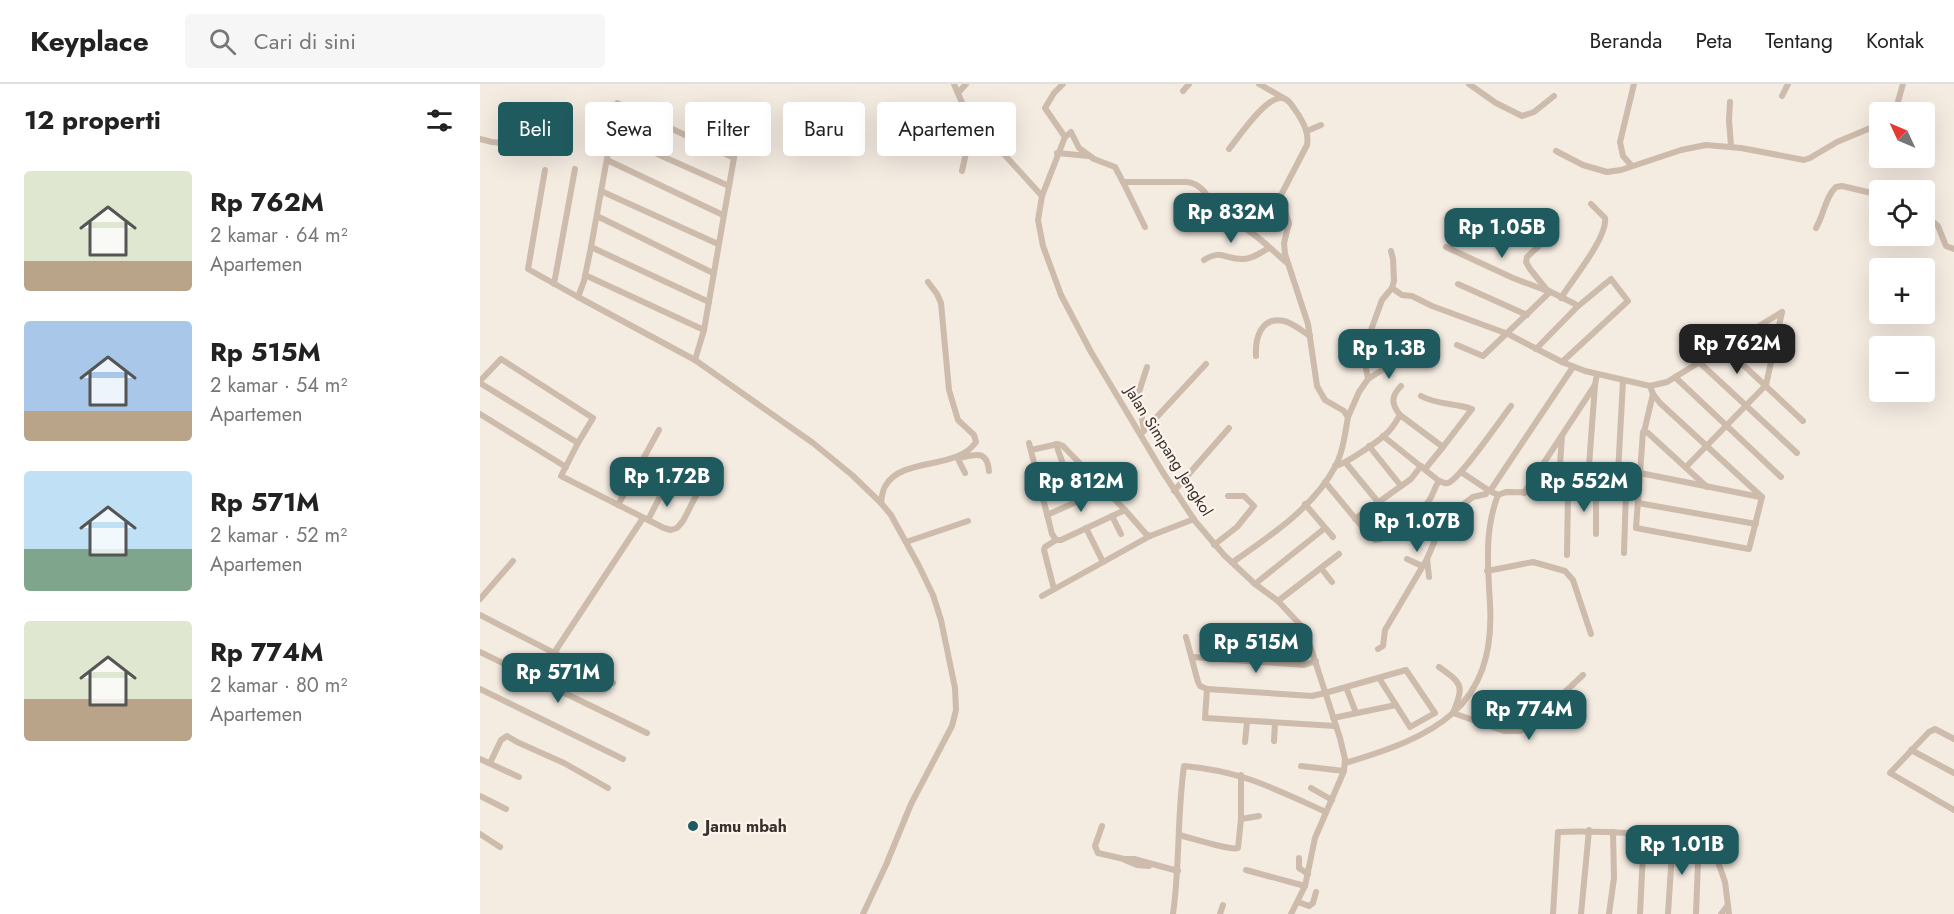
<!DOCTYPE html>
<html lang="id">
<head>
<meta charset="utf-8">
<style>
	body { margin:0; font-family:Jost,sans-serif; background:#f6f6f6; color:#222; height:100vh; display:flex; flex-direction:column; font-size:22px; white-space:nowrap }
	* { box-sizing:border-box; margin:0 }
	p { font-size:20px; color:#767676 }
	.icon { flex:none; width:33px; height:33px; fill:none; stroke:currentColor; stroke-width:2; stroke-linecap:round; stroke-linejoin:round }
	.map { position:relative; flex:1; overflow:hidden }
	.details { display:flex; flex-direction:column; background:#fff; width:480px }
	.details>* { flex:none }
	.top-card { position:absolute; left:18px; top:18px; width:570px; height:54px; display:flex; gap:12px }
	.needle { width:39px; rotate:314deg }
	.tools { position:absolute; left:1389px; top:18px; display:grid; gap:12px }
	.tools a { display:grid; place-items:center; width:66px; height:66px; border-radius:6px; background:#fff; box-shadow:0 6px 24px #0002; font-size:30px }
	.price { position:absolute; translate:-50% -51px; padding:0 14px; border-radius:12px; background:#1f5a5e; color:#fff; font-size:20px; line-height:39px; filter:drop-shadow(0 2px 3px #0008) }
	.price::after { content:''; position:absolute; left:50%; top:36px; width:18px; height:14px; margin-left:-9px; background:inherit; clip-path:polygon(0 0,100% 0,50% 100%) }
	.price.current { background:#222; color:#fff }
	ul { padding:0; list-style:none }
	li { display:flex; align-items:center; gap:18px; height:150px; padding:0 24px }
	li span { display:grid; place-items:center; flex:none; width:168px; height:120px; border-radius:6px; color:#555 }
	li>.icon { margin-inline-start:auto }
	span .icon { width:72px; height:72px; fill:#fffc; stroke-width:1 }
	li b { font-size:26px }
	h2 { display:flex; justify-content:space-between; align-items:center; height:72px; padding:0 24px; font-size:26px }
	.pill { padding:0 21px; border-radius:6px; background:#fff; box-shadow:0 6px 24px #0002; font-size:21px; line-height:54px }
	.pill.current { background:#1f5a5e; color:#fff }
	header { display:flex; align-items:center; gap:36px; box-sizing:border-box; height:84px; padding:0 30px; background:#fff; border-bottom:2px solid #e0e0e0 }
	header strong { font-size:28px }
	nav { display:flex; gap:33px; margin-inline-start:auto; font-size:21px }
	.search { width:420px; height:54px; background:#f6f6f6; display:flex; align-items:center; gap:15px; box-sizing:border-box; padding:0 21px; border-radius:6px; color:#767676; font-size:22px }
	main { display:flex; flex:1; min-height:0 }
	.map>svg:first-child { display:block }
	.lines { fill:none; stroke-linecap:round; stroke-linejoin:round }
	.street { stroke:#cdbbac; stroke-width:6 }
	.poi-dot { fill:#1f5a5e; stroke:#fbf5ee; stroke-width:2 }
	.labels { text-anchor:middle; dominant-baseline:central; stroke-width:4.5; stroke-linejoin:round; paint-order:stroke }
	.street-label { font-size:16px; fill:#3b302b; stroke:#fbf5ee }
	.poi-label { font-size:16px; font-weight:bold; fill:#3b302b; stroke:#fbf5ee; text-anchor:start }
</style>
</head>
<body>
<header>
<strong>Keyplace</strong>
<div class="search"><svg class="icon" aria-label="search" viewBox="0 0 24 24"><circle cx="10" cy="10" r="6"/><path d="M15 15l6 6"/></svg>Cari di sini</div>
<nav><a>Beranda</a><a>Peta</a><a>Tentang</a><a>Kontak</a></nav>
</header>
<main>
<section class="details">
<h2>12 properti<svg class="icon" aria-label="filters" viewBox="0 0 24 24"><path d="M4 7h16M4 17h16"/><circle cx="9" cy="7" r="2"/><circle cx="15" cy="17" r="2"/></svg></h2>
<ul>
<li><span style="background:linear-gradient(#dfe7d0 75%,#b9a48a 0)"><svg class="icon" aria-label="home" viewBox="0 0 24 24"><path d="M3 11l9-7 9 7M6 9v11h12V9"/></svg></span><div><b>Rp 762M</b><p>2 kamar · 64 m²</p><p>Apartemen</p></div></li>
<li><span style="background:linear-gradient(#a9c7e8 75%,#b9a48a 0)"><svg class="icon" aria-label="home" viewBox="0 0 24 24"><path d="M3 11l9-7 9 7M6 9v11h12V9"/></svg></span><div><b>Rp 515M</b><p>2 kamar · 54 m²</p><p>Apartemen</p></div></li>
<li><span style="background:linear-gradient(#bfe0f5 65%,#7fa58c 0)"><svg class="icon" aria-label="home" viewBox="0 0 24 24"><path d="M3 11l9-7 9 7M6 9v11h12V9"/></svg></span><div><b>Rp 571M</b><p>2 kamar · 52 m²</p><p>Apartemen</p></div></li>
<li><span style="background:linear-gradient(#dfe7d0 65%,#b9a48a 0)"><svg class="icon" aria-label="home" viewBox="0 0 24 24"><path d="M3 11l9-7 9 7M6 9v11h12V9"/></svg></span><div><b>Rp 774M</b><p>2 kamar · 80 m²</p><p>Apartemen</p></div></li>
</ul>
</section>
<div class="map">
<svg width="1474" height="830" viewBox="0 0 1474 830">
	<rect width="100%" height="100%" fill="#f4ebe1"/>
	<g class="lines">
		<g class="street">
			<polyline points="474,0 483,21 492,35 562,112"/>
			<polyline points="583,0 574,9 565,24 585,53"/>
			<polyline points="779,0 802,13"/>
			<polyline points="989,0 1016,19 1042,32 1054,28 1074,12"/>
			<polyline points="703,7 709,0"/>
			<polyline points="478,9 486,0"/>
			<polyline points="1302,12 1308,0"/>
			<polyline points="1250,18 1249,36 1251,62"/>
			<polyline points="1415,28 1423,0"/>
			<polyline points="259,45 224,246 215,276 333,359 372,391 401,419 411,431 439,482 453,511 461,536 475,604 476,626 472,642 431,720 406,781 383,830"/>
			<polyline points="827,47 841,41"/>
			<polyline points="585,53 562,112 558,136 563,162 581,211 611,268 682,387 715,437 744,471 775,500 798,517 825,546 860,654 865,675 864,687 835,754 825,802 811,830"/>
			<path d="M585,53l6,-5 8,16 15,11 21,8 8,15h64c18,2 22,19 31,32 4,4 11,5 17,8 19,10 35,26 51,40"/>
			<polyline points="0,55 12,58 81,65"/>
			<path d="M749,65c9,-11 37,-53 53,-51 7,0 12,11 16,16 6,10 11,19 9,31l-27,52 9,26 -5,20 1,11 23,70 9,62 8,14 19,11 4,6c-3,17 -5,35 -13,50 -22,41 -65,69 -102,95"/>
			<polyline points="1076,67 1103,81 1127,88 1141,86 1201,66 1226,61 1261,64 1324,76 1330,74 1357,58 1400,40"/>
			<polyline points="175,69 249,102"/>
			<polyline points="577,69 609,72"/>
			<polyline points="127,76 243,131"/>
			<polyline points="1151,81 1143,72 1140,58 1154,0"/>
			<polyline points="65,86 48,185 98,213"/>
			<polyline points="482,87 486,69 497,41"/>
			<polyline points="643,98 665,143"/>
			<polyline points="121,107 238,160"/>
			<polyline points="1444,130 1458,142 1466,162 1474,165"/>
			<polyline points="117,132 233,189"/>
			<polyline points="725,136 740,132"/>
			<path d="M1336,144c8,-13 9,-31 20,-41l6,-1 38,9"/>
			<polyline points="111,163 229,218"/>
			<polyline points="966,163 1033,194 1070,208 1003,272 977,261"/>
			<path d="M724,176c18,-11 20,-1 38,-1 9,1 19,-7 27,-11"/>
			<polyline points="105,191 224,246"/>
			<polyline points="74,200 95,85"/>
			<polyline points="978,200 1047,231"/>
			<polyline points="912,204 922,211 932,212 952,222 1028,250 1082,278 1105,287 1170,302 1187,298 1302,228"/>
			<path d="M1081,214c11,-18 47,-61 44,-80l-14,-14"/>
			<polyline points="1244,263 1323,337"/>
			<polyline points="1056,265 1097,223 1095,220 1067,206 1050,185 1046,178 1047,173 1062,159"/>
			<path d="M776,272c-1,-18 5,-40 28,-35 9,2 18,10 26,15"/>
			<polyline points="215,276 98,213 104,197 111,163 137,19 254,74"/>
			<polyline points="1082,278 1148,217 1131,195 1097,223"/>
			<polyline points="1219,278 1317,369"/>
			<polyline points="1195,293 1301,393"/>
			<polyline points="888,295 916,277 921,261"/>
			<polyline points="0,297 21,275 113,334 98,359"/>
			<polyline points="0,299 98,359 81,392 184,444 191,446 197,444 203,437 219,406"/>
			<polyline points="1170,302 1173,310 1180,319 1282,413"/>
			<path d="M941,312c16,9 34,7 51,13l-29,38"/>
			<polyline points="0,330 86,383"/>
			<polyline points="920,331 963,363 945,385"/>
			<polyline points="868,333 879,308 888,295 883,268 902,216 912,204 914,197 913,175 911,167"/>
			<polyline points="664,346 658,311 667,283"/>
			<polyline points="1164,348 1173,310"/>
			<polyline points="661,350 726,280"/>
			<path d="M903,352l56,45c4,1 5,3 9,2 12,-4 53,-64 63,-77"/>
			<polyline points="549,359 572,450 576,456 581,456 645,426"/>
			<polyline points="576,360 596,418"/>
			<polyline points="889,362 921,402"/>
			<polyline points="551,366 578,360 583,362 645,426 666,450 670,452 714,435"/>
			<polyline points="477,373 485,389"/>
			<path d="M478,374c17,-3 29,-9 31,13"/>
			<polyline points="866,379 898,418"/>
			<path d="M855,382c9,-1 42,-24 50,-31 6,-5 11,-13 15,-20 -9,-11 -9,-19 1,-29"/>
			<polyline points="1206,383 1286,301 1302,228"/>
			<polyline points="981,388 1008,406 1018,411 1026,408 1107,409 1159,405"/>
			<polyline points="1160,389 1280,413"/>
			<path d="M845,398l44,53 6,5 6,-1c14,-11 37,-24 47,-37 5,-6 6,-14 11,-21"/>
			<polyline points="1227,403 1168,349 1163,348 1156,444 1269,465 1282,413"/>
			<polyline points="694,407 749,344"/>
			<polyline points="1010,407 1093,283"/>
			<polyline points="1137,407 1143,297"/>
			<polyline points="1078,408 1082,352"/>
			<polyline points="1044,409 1115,301 1117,290"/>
			<polyline points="1107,409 1115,301"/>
			<path d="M401,419c1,-6 1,-13 5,-18 16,-28 72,-15 90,-43l-2,-7 -16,-15 -9,-30 -8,-87 -4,-9 -9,-12"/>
			<polyline points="1158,419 1276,440"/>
			<polyline points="825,420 853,453"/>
			<polyline points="138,421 179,346"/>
			<polyline points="567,431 625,405"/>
			<polyline points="632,432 641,450"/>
			<polyline points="875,435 931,395 941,382"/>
			<polyline points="168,436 186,401"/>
			<polyline points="606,444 623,478"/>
			<polyline points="1116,450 1116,408"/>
			<polyline points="426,458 488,437"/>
			<polyline points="734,461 757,443 774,422 764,412 748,412"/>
			<polyline points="1144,469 1146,406"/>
			<polyline points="1087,471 1088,408"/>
			<polyline points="927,475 942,482"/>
			<polyline points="947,475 949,493"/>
			<polyline points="841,484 852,498"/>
			<polyline points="1007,487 1053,478 1085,487 1093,496 1111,550"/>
			<polyline points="775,500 845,444"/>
			<polyline points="574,505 564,466 565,463 576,456"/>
			<polyline points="562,512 670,452"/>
			<polyline points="0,515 33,477"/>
			<polyline points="798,517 859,470"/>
			<polyline points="0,531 133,599"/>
			<polyline points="743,546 828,552"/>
			<polyline points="706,553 718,598 720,602 727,605"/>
			<polyline points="898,565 903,562 905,546 947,475 964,435 993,413 1006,410 1008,406"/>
			<polyline points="0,568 167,649"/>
			<polyline points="74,569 163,434"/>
			<polyline points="712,573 824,581 836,577"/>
			<path d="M959,583c24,17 25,18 14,46"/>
			<polyline points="866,603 876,629"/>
			<polyline points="0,605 143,675"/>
			<polyline points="973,629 1024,647 1040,647 1063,636 1085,608 1103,591"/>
			<polyline points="853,634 916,621"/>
			<polyline points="855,642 725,634 727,605 832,612 845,609 926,586 955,629 930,643 899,594"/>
			<polyline points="1474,655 1455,645 1449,648 1410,689 1474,726"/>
			<polyline points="794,657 795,639"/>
			<polyline points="765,658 767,638"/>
			<polyline points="1431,666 1474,689"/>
			<polyline points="0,675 39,693"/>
			<polyline points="10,679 21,656 27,652 37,658 84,679 128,704"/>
			<path d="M865,679c88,-26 151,-54 145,-159 -2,-38 -6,-73 8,-109"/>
			<polyline points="821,682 864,687"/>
			<polyline points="831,704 852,716"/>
			<polyline points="0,712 26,725"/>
			<polyline points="761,735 779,732"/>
			<polyline points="622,742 615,762 618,769 644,775 654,775 698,787"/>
			<polyline points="0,750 20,763"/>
			<path d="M699,751c13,3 51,16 59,13l3,-29v-44"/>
			<polyline points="819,774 819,784 828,790"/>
			<polyline points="645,776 657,781 669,782"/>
			<polyline points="766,786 825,802"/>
			<polyline points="818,818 829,822 833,819 836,808"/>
			<path d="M693,830c7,-49 4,-99 11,-148 58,5 91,23 142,46"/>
			<polyline points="740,830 743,821"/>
			<path d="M1073,830l5,-82c51,-3 100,5 151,4l16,46 4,32"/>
			<polyline points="1101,830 1109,746"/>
			<polyline points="1129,830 1134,794 1133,748"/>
			<polyline points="1160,830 1164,749"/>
			<polyline points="1188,830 1193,752"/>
			<polyline points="1216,830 1219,752"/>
			<polyline points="1241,830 1248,821"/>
		</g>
	</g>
	<circle class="poi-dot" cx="213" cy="742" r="6"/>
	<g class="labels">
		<g class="street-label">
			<text transform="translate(689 367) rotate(58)">Jalan Simpang Jengkol</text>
		</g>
		<g class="poi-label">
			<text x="225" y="742">Jamu mbah</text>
		</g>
	</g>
</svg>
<div class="tools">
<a><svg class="needle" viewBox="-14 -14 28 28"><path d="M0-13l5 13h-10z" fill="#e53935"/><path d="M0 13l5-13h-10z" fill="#767676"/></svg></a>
<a><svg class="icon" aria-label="locate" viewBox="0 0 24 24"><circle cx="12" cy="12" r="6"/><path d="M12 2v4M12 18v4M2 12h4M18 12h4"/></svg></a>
<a>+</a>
<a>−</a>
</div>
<b class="price" style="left:751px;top:160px">Rp 832M</b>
<b class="price" style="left:1022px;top:175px">Rp 1.05B</b>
<b class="price current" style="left:1257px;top:291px">Rp 762M</b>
<b class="price" style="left:909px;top:296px">Rp 1.3B</b>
<b class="price" style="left:187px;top:424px">Rp 1.72B</b>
<b class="price" style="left:601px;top:429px">Rp 812M</b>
<b class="price" style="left:1104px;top:429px">Rp 552M</b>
<b class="price" style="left:937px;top:469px">Rp 1.07B</b>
<b class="price" style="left:776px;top:590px">Rp 515M</b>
<b class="price" style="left:78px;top:620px">Rp 571M</b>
<b class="price" style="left:1049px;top:657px">Rp 774M</b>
<b class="price" style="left:1202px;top:792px">Rp 1.01B</b>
<div class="top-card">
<a class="pill current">Beli</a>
<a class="pill">Sewa</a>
<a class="pill">Filter</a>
<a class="pill">Baru</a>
<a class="pill">Apartemen</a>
</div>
</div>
</main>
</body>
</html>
